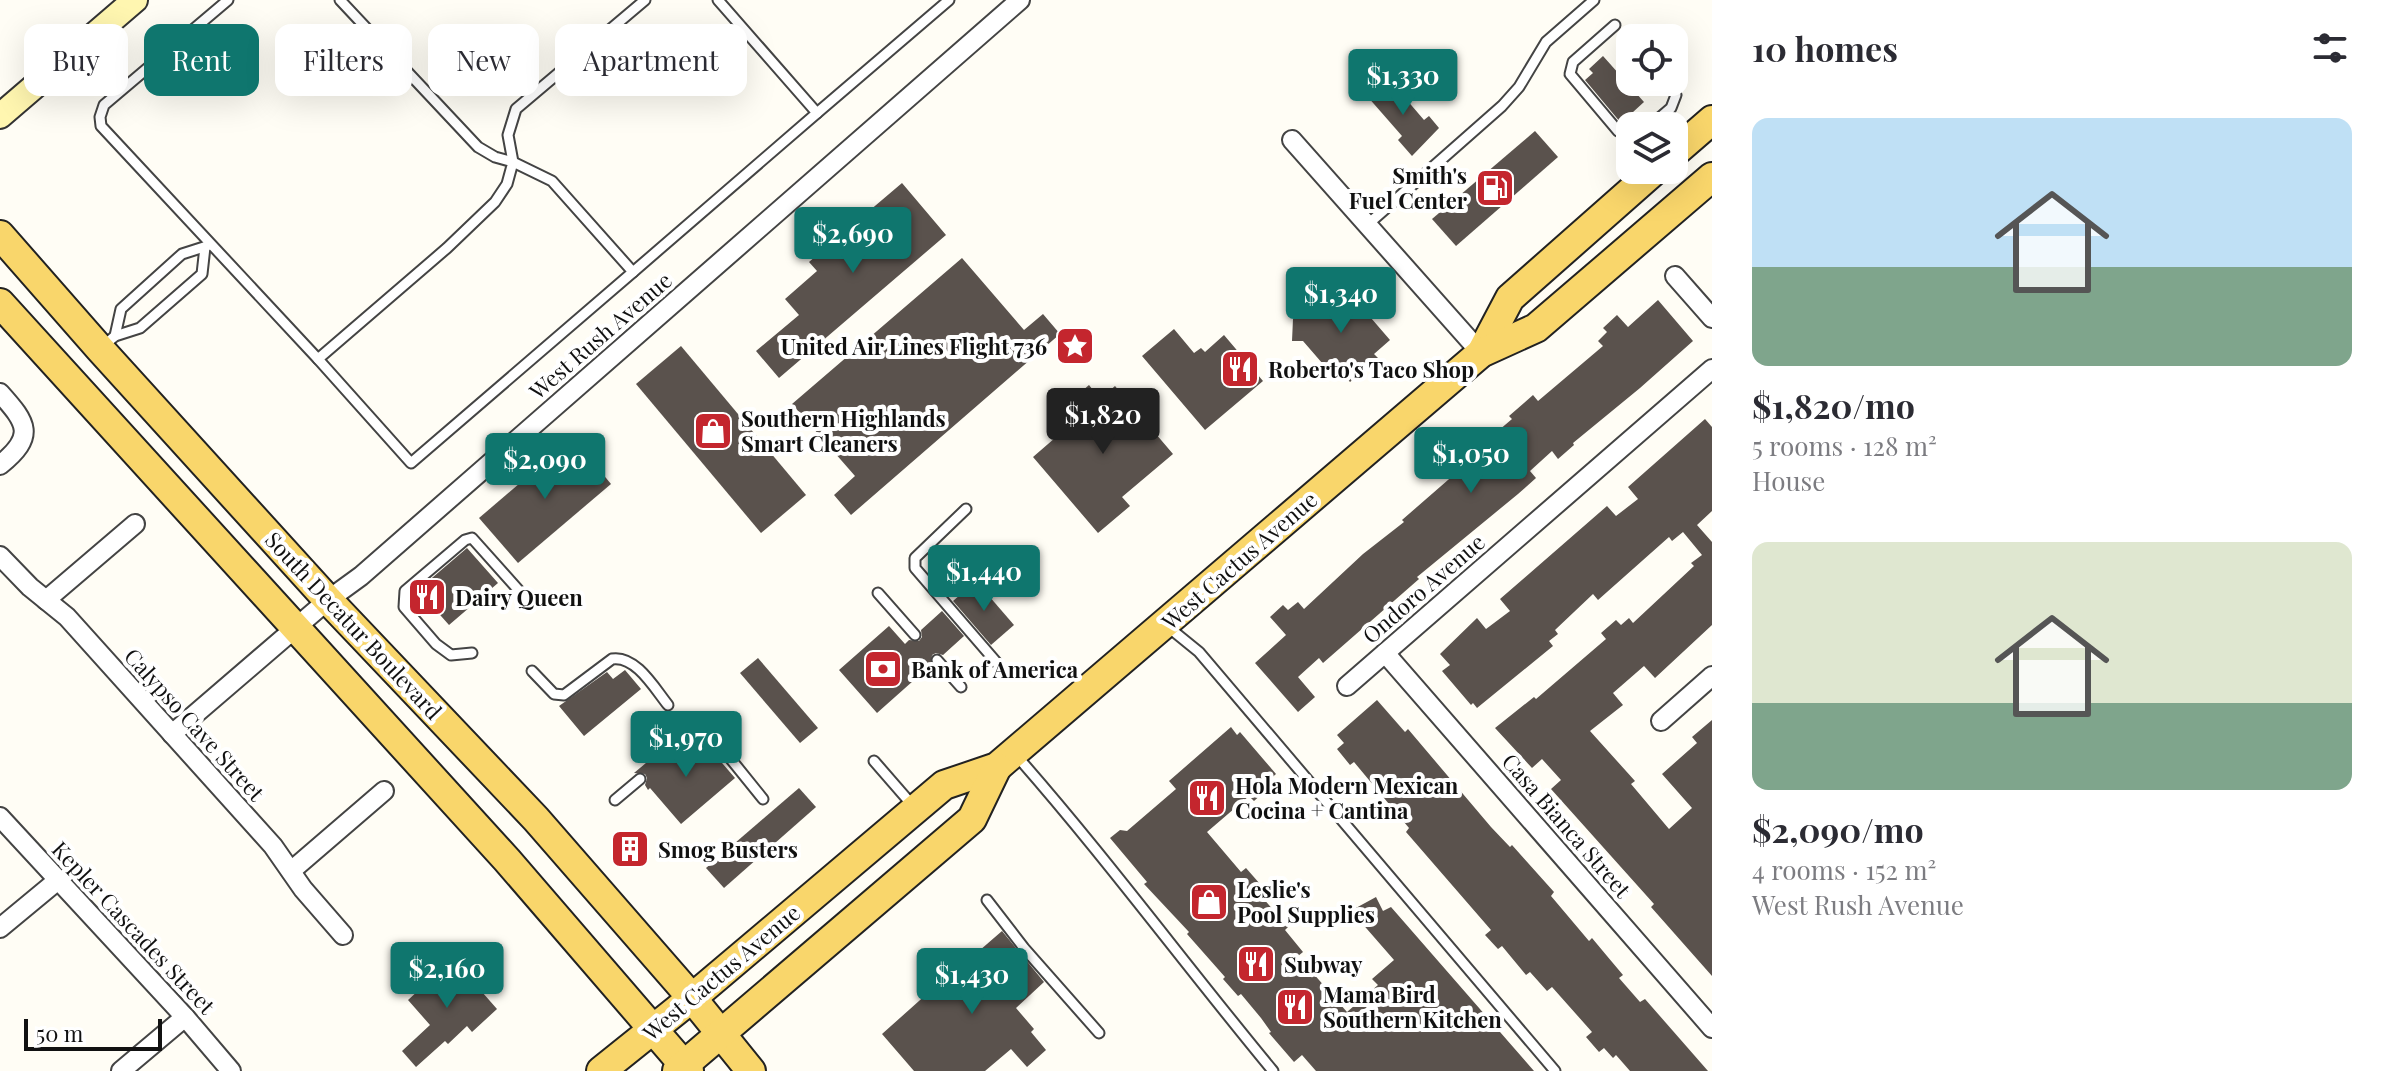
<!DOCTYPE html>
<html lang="en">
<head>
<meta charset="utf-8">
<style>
	body { margin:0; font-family:"Playfair Display",serif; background:#f7f7f7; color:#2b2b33; height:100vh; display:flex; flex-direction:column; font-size:30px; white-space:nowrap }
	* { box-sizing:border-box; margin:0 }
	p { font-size:26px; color:#7c7c81 }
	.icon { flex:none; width:44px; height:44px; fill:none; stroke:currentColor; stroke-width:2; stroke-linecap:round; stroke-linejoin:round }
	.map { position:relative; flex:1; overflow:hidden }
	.drawer { display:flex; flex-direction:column; background:#fff; width:680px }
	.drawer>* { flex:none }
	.banner { position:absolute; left:24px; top:24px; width:760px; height:72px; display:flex; gap:16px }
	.buttons { position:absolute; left:1616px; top:24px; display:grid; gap:16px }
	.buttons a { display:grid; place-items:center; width:72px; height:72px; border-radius:16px; background:#fff; box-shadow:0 8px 32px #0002; font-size:40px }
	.scale { position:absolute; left:24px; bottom:20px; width:138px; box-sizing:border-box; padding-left:8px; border:4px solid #111; border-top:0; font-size:22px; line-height:28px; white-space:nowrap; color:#111; -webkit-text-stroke:6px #fff; paint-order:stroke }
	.price { position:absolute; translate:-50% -68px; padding:0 18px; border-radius:8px; background:#0f766e; color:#fff; font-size:26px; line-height:52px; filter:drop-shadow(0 2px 4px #0008) }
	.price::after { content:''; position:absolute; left:50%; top:48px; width:24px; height:18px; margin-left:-12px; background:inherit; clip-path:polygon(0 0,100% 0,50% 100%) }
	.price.active { background:#222; color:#fff }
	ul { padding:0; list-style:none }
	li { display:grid; align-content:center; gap:16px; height:424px; padding:0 40px }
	li span { display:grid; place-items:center; height:248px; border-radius:16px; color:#555 }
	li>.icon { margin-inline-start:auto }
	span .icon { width:144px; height:144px; fill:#fffc; stroke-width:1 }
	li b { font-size:34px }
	h2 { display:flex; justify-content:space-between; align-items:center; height:96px; padding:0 40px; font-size:34px }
	.chip { padding:0 28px; border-radius:16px; background:#fff; box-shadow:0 8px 32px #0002; font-size:28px; line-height:72px }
	.chip.active { background:#0f766e; color:#fff }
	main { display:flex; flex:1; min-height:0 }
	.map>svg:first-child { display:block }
	.building { fill:#5a524d }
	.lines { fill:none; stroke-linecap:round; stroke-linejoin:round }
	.lane-casing { stroke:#444; stroke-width:13 }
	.street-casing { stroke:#444; stroke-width:22 }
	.secondary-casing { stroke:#333; stroke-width:28 }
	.primary-casing { stroke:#222; stroke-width:32 }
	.lane { stroke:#fff; stroke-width:9 }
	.street { stroke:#fff; stroke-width:18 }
	.secondary { stroke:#fff6b0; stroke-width:24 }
	.primary { stroke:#f9d66b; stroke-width:28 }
	.labels { text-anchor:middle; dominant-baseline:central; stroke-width:8; stroke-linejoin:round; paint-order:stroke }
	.poi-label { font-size:22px; font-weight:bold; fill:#111; stroke:#fff; text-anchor:start }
	.street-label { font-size:22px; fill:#111; stroke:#fff }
</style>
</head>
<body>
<main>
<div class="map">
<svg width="1712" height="1071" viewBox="0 0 1712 1071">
	<rect width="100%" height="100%" fill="#fffdf5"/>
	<g class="building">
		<polygon points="1603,56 1644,102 1621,123 1585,80 1593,73 1589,69"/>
		<polygon points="1388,78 1424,120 1429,116 1439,128 1412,156 1398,140 1402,136 1367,96"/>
		<polygon points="1535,131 1558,157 1456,246 1432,219"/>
		<polygon points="902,183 946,235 779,378 756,351 799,315 785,299 817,271 809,262"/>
		<polygon points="962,258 1024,330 1043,314 1060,334 851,515 834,495 855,476 792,404"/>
		<polygon points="1346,289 1390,340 1374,354 1378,358 1350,382 1335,365 1329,371 1303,341 1292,341 1293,319 1304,319 1326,300 1329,304"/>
		<polygon points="1658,300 1693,341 1640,388 1573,443 1574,445 1558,459 1552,451 1530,471 1536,478 1518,494 1417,577 1419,579 1323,663 1319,658 1298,677 1315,697 1298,712 1255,663 1286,635 1270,617 1283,605 1288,610 1298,602 1304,609 1363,554 1404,522 1402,520 1456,473 1447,463 1463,449 1467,454 1476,446 1478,448 1512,419 1509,416 1533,395 1538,401 1603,346 1598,341 1607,332 1603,328 1617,315 1628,327"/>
		<polygon points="1174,329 1194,353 1201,348 1205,352 1224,335 1263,381 1205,430 1142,356"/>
		<polygon points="681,346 806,495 761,533 636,384"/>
		<polygon points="1089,385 1100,399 1115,386 1173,454 1122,497 1130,506 1098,533 1033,457 1085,412 1074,398"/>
		<polygon points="1705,419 1712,427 1712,511 1697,525 1712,542 1712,625 1655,678 1644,666 1613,693 1623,705 1590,731 1635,781 1631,784 1669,829 1692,808 1662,774 1697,743 1692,737 1712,720 1712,976 1651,907 1654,904 1551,789 1561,780 1542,759 1532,768 1495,728 1534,697 1536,699 1606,639 1601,633 1616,620 1621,625 1629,618 1633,623 1694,566 1691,563 1702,555 1683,532 1672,541 1669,537 1598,600 1593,594 1555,630 1558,634 1549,641 1553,646 1477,708 1473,703 1471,705 1442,671 1450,665 1440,654 1477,618 1486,629 1510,611 1500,599 1607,506 1616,516 1638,499 1628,487"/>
		<polygon points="573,438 611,484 518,563 479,518"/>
		<polygon points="467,548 498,583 449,625 433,607 425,615 412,601 412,595"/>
		<polygon points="976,581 1014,625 991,645 953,601"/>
		<polygon points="942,611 964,636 943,655 936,653 932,655 931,665 877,713 839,670 889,626 905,644 909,640 919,641 922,637 921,630"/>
		<polygon points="758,658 818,728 800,743 740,673"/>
		<polygon points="625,670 641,689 584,736 559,706 607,672 613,679"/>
		<polygon points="1377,700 1405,732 1408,729 1491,827 1510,847 1512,845 1554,892 1551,896 1589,941 1592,938 1607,956 1623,975 1619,978 1640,1002 1645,999 1708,1071 1630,1071 1616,1055 1613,1058 1604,1048 1599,1052 1586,1037 1592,1032 1552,987 1547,991 1530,972 1526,975 1502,946 1498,949 1485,935 1491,930 1406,832 1409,828 1354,762 1350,765 1337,749 1344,743 1337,735"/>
		<polygon points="1231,727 1237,735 1240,732 1276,774 1268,781 1272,785 1254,801 1249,796 1207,832 1241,872 1246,868 1260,884 1255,889 1288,927 1285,930 1303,952 1298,956 1347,1012 1378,985 1372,979 1394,960 1360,921 1354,909 1376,897 1383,911 1391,907 1534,1071 1316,1071 1302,1055 1294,1062 1269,1033 1271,1032 1261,1018 1241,994 1238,996 1223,979 1225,977 1187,934 1189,932 1144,884 1147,882 1110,838 1120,830 1127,831 1176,789 1169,781"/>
		<polygon points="671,742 670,752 674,755 681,754 685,758 704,742 735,778 681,824 650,788 648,790 645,785 647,778 645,774 634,773"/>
		<polygon points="799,788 816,807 724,888 706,868"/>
		<polygon points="1002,931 1044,982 1016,1008 1034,1029 1031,1032 1046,1050 1027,1067 1011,1049 985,1071 914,1071 882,1034 947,976 952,982 976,962 972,957"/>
		<polygon points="453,959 497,1009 472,1032 467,1026 448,1044 445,1041 416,1067 402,1051 430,1025 408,1000"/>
	</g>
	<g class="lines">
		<g class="lane-casing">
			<g id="lane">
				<polyline points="228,0 104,105 100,117 101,126 318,359 447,248 495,202 507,184 513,162 495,157 478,147 340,0"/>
				<polyline points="1615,25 1573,62 1570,74 1618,131 1630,136"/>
				<polyline points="817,113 949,0"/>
				<polyline points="1650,126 1671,108 1676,95"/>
				<polyline points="1367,225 1502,106 1519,87 1546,42 1594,0"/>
				<polyline points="633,272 817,113 718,0"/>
				<polyline points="115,336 121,309 182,254 207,246"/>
				<polyline points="102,347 115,336 140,328 202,274 205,247"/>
				<polyline points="318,359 411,463 633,272 552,181 513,162 508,135 516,109 645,0"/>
				<polyline points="966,509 915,558 915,568 997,663"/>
				<polyline points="878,593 915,635"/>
				<polyline points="1167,626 1199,652 1555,1071"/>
				<polyline points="472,653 451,655 436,644 404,607 405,591 465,540 472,538 530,603"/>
				<polyline points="937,660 961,687"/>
				<path d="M532,671l22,23 10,1 48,-36c24,-4 43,30 56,46"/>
				<polyline points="676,748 695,732 703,731 717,742 763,799"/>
				<path d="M1015,754c90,102 171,212 258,317"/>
				<polyline points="874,761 914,807"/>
				<polyline points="615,800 640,779"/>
				<polyline points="987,900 1024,948 1099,1033"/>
			</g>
		</g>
		<g class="street-casing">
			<g id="street">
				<polyline points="1292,140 1481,353"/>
				<polyline points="1675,276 1712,318"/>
				<path d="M0,393c27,30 36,43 0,72"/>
				<polyline points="0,556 30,587 67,617 273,846 303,889 343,935"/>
				<polyline points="46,600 135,524"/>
				<polyline points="1385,653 1712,1028"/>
				<polyline points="1347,686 1712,369"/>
				<polyline points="1661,721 1712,676"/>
				<polyline points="172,734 328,600 361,576 1020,0"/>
				<polyline points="0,817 185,1017 231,1071"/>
				<polyline points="291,871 384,791"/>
				<polyline points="0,928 58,880"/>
				<polyline points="121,1071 185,1017"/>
			</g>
		</g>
		<g class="secondary-casing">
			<polyline id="secondary" points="0,116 135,0"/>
		</g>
		<g class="primary-casing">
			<g id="primary">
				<polyline points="1674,153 1712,120"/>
				<polyline points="0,235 100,349 328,600 536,819 692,998 751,1071"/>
				<polyline points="0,303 507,860 689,1071"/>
				<polyline points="1481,353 1510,298 1655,170"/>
				<polyline points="601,1071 692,998 944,785 997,767 1481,353 1536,328 1712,177"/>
				<polyline points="677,1071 972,819 997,767"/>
			</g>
		</g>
		<use href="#lane" class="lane"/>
		<use href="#street" class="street"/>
		<use href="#secondary" class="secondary"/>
		<use href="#primary" class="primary"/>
	</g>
	<defs>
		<g id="fuel-square" transform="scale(2)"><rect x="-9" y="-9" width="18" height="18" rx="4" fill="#c4262e" stroke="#fff"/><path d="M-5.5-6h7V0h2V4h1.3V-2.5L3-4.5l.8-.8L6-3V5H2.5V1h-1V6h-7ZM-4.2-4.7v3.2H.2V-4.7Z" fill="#fff"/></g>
		<g id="sight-square" transform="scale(2)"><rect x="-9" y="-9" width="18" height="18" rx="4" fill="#c4262e" stroke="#fff"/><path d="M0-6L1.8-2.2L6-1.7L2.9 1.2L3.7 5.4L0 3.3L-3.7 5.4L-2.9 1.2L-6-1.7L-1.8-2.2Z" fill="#fff"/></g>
		<g id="restaurant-square" transform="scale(2)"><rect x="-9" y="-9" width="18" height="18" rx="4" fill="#c4262e" stroke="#fff"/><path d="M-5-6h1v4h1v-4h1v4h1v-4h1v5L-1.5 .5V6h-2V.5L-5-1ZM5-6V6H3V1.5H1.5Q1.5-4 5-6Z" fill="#fff"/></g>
		<g id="shop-square" transform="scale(2)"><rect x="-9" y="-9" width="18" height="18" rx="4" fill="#c4262e" stroke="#fff"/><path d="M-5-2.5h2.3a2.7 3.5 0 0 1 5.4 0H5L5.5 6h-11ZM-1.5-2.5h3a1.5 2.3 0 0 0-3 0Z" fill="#fff"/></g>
		<g id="bank-square" transform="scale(2)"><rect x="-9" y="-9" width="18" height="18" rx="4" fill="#c4262e" stroke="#fff"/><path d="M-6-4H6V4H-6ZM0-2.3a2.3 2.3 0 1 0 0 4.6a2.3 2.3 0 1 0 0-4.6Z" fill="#fff"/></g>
		<g id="building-square" transform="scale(2)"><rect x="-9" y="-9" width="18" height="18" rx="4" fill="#c4262e" stroke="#fff"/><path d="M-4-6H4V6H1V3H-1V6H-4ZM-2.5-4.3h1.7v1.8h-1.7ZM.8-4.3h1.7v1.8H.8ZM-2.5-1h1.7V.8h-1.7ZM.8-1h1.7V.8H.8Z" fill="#fff"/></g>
	</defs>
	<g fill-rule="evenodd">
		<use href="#fuel-square" x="1495" y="188"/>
		<use href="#sight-square" x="1075" y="346"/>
		<use href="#restaurant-square" x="1240" y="369"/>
		<use href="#shop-square" x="713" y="431"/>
		<use href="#restaurant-square" x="427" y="597"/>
		<use href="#bank-square" x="883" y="669"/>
		<use href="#restaurant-square" x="1207" y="798"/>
		<use href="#building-square" x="630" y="849"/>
		<use href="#shop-square" x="1209" y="902"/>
		<use href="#restaurant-square" x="1256" y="964"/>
		<use href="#restaurant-square" x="1295" y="1007"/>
	</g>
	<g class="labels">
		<g class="poi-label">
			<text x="1467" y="175" text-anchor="end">Smith's<tspan x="1467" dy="25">Fuel Center</tspan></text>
			<text x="1047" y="346" text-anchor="end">United Air Lines Flight 736</text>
			<text x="1268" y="369">Roberto's Taco Shop</text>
			<text x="741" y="418">Southern Highlands<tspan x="741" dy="25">Smart Cleaners</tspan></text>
			<text x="455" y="597">Dairy Queen</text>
			<text x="911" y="669">Bank of America</text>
			<text x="1235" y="785">Hola Modern Mexican<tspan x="1235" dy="25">Cocina + Cantina</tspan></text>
			<text x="658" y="849">Smog Busters</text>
			<text x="1237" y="889">Leslie's<tspan x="1237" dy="25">Pool Supplies</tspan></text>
			<text x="1284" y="964">Subway</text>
			<text x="1323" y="994">Mama Bird<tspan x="1323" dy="25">Southern Kitchen</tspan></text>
		</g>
		<g class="street-label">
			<text transform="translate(600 335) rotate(-41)">West Rush Avenue</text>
			<text transform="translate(1239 560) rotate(-41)">West Cactus Avenue</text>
			<text transform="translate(1423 588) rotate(-41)">Ondoro Avenue</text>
			<text transform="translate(354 625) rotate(47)">South Decatur Boulevard</text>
			<text transform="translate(195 724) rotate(48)">Calypso Cave Street</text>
			<text transform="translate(1567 825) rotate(49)">Casa Bianca Street</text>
			<text transform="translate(134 927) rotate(47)">Kepler Cascades Street</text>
			<text transform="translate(721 972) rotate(-40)">West Cactus Avenue</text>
		</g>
	</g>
</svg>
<div class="buttons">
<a><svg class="icon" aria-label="locate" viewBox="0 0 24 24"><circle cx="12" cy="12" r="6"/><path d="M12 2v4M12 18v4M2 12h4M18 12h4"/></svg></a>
<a><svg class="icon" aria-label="layers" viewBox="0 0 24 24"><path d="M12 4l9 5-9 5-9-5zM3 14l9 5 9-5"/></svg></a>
</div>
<div class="scale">50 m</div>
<b class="price" style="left:1403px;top:117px">$1,330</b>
<b class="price" style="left:853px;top:275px">$2,690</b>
<b class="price" style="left:1341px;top:335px">$1,340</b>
<b class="price active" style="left:1103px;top:456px">$1,820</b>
<b class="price" style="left:1471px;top:495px">$1,050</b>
<b class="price" style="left:545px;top:501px">$2,090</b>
<b class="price" style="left:984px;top:613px">$1,440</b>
<b class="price" style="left:686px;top:779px">$1,970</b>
<b class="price" style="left:447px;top:1010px">$2,160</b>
<b class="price" style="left:972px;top:1016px">$1,430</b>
<div class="banner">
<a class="chip">Buy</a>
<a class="chip active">Rent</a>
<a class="chip">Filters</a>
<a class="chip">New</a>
<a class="chip">Apartment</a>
</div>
</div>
<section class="drawer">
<h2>10 homes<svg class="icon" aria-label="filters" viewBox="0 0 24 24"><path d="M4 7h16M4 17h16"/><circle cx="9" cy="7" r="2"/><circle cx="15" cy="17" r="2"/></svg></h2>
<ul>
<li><span style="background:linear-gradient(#bfe0f5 60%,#7fa58c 0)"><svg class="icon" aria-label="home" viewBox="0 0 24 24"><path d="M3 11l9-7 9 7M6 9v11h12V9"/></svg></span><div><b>$1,820/mo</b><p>5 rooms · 128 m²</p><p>House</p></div></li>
<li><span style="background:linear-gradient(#dfe7d0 65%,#7fa58c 0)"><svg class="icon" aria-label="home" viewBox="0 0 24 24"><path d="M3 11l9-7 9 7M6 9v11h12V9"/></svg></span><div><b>$2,090/mo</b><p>4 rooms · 152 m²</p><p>West Rush Avenue</p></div></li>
</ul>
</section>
</main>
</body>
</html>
